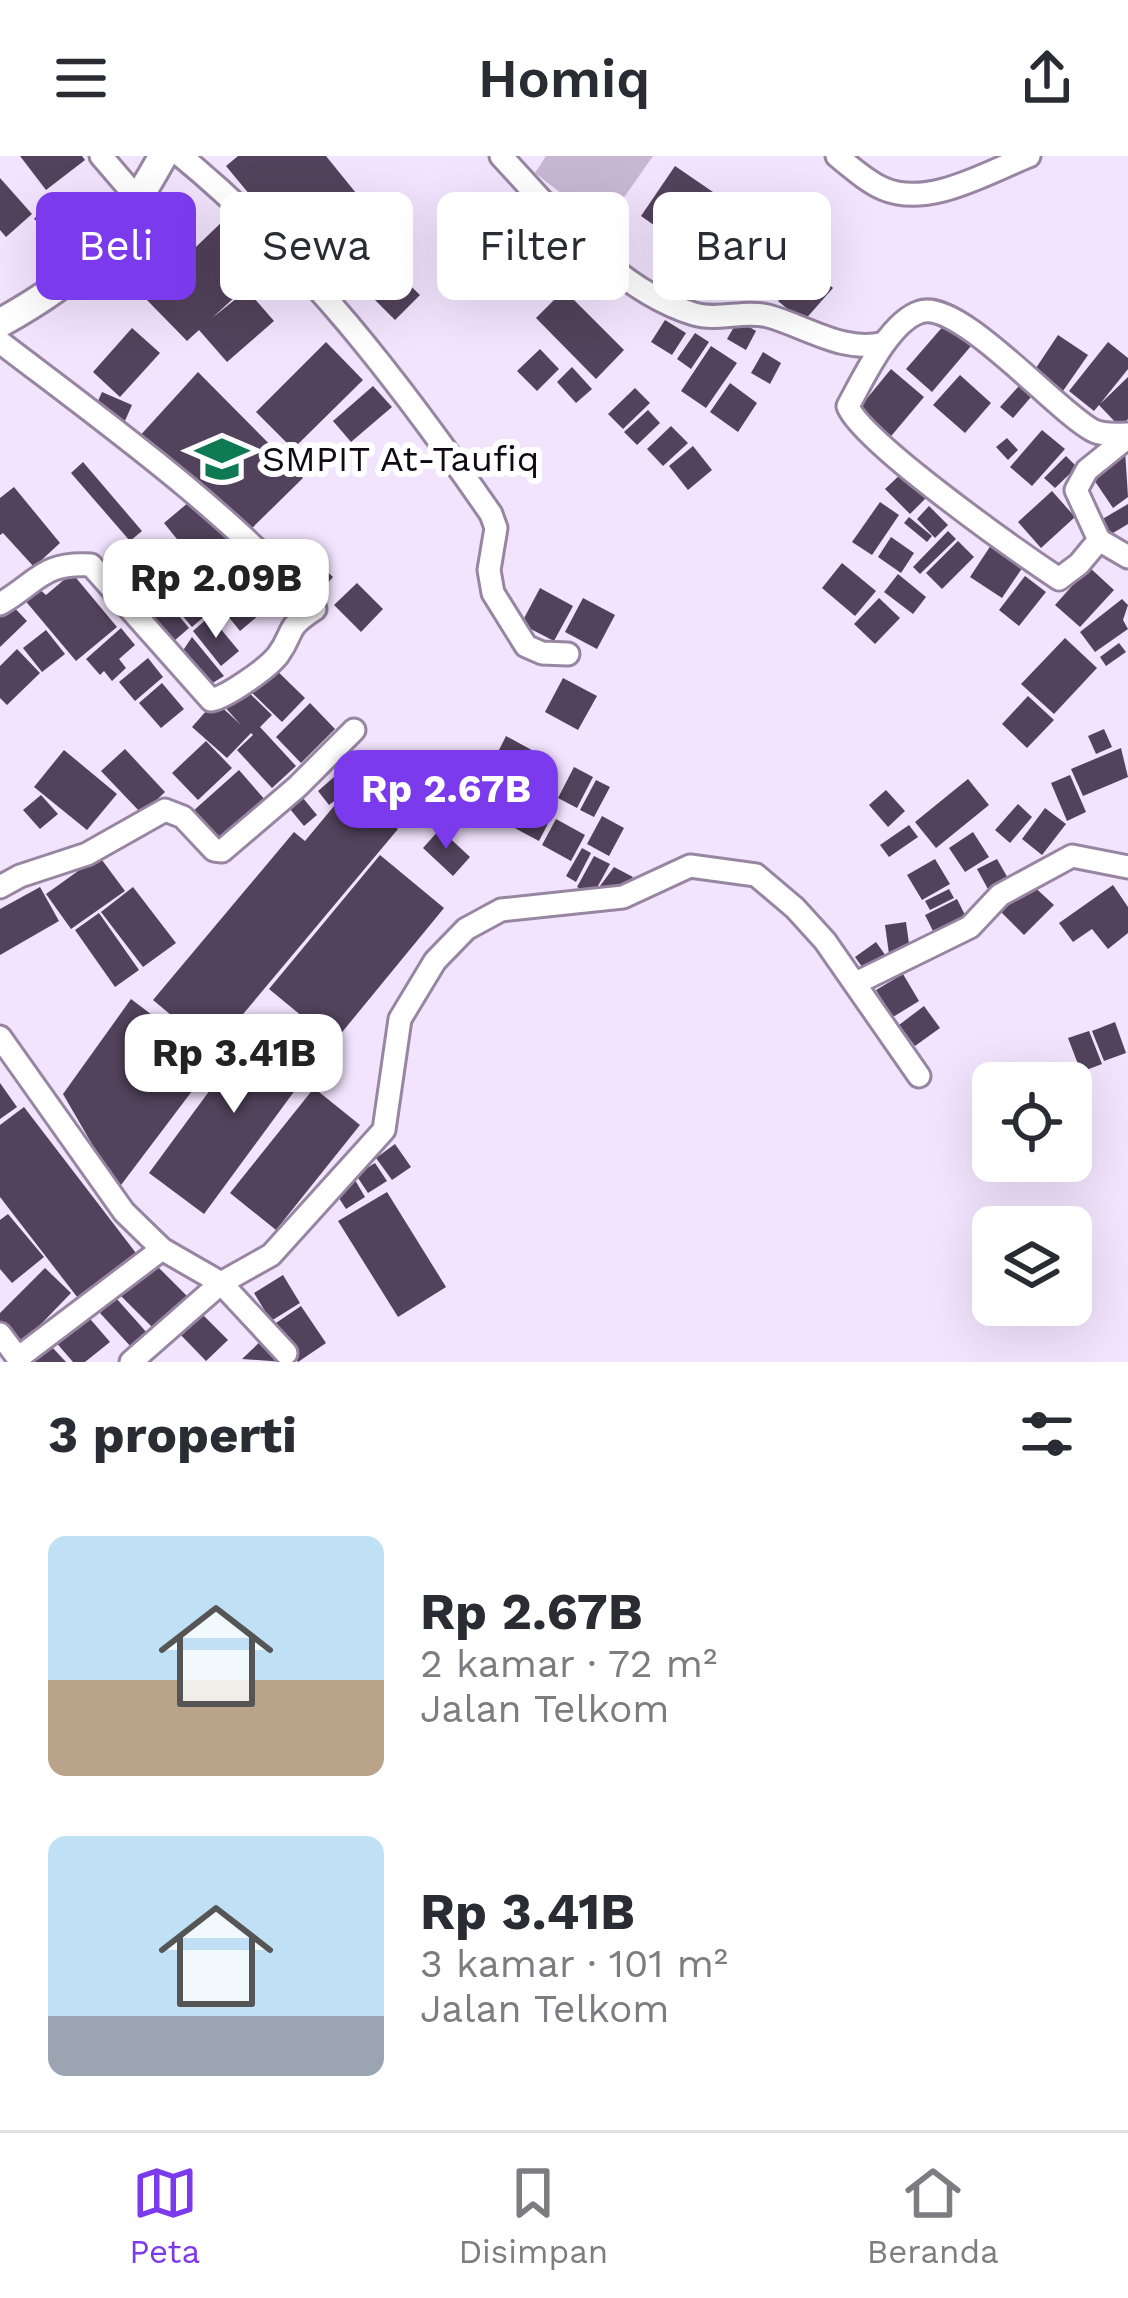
<!DOCTYPE html>
<html lang="id">
<head>
<meta charset="utf-8">
<style>
	body { margin:0; font-family:"Work Sans",sans-serif; background:#f2f2f3; color:#2b2b33; height:100vh; display:flex; flex-direction:column; font-size:45px; white-space:nowrap }
	* { box-sizing:border-box; margin:0 }
	p { font-size:39px; color:#7c7c81 }
	.icon { flex:none; width:66px; height:66px; fill:none; stroke:currentColor; stroke-width:2; stroke-linecap:round; stroke-linejoin:round }
	.map { position:relative; height:1206px; overflow:hidden }
	.side { display:flex; flex-direction:column; background:#fff; flex:1 }
	.side>* { flex:none }
	.hud { position:absolute; left:36px; top:36px; width:1056px; height:108px; display:flex; gap:24px }
	.fabs { position:absolute; left:972px; top:906px; display:grid; gap:24px }
	.fabs a { display:grid; place-items:center; width:120px; height:120px; border-radius:18px; background:#fff; box-shadow:0 12px 48px #0002; font-size:60px }
	.price { position:absolute; translate:-50% -102px; padding:0 27px; border-radius:24px; background:#fff; color:#222; font-size:39px; line-height:78px; filter:drop-shadow(0 3px 6px #0008) }
	.price::after { content:''; position:absolute; left:50%; top:72px; width:36px; height:27px; margin-left:-18px; background:inherit; clip-path:polygon(0 0,100% 0,50% 100%) }
	.price.active { background:#7c3aed; color:#fff }
	ul { padding:0; list-style:none }
	li { display:flex; align-items:center; gap:36px; height:300px; padding:0 48px }
	li span { display:grid; place-items:center; flex:none; width:336px; height:240px; border-radius:18px; color:#555 }
	li>.icon { margin-inline-start:auto }
	span .icon { width:144px; height:144px; fill:#fffc; stroke-width:1 }
	li b { font-size:51px }
	h2 { display:flex; justify-content:space-between; align-items:center; height:144px; padding:0 48px; font-size:51px }
	.tag { padding:0 42px; border-radius:18px; background:#fff; box-shadow:0 12px 48px #0002; font-size:42px; line-height:108px }
	.tag.active { background:#7c3aed; color:#fff }
	header { display:flex; justify-content:space-between; align-items:center; height:156px; padding:0 48px; background:#fff; font-size:54px; font-weight:600 }
	.dock { display:flex; justify-content:space-around; align-items:center; height:168px; border-top:3px solid #e1e1e2; background:#fff; font-size:33px; color:#7c7c81 }
	.dock a { display:grid; justify-items:center; gap:6px }
	.dock .active { color:#7c3aed }
	.map>svg:first-child { display:block }
	.green { fill:#c8b7d2 }
	.building { fill:#52425b }
	.lines { fill:none; stroke-linecap:round; stroke-linejoin:round }
	.minor-casing { stroke:#9785a2; stroke-width:27 }
	.tertiary-casing { stroke:#9785a2; stroke-width:33 }
	.minor { stroke:#fff; stroke-width:21 }
	.tertiary { stroke:#fff; stroke-width:27 }
	.labels { text-anchor:middle; dominant-baseline:central; stroke-width:12; stroke-linejoin:round; paint-order:stroke }
	.poi-label { font-size:36px; fill:#0f0913; stroke:#fff; text-anchor:start }
</style>
</head>
<body>
<header><svg class="icon" aria-label="menu" viewBox="0 0 24 24"><path d="M4 6h16M4 12h16M4 18h16"/></svg>Homiq<svg class="icon" aria-label="share" viewBox="0 0 24 24"><path d="M12 15V3M7 8l5-5 5 5M5 13v7h14v-7"/></svg></header>
<div class="map">
<svg width="1128" height="1206" viewBox="0 0 1128 1206">
	<rect width="100%" height="100%" fill="#f3e4fe"/>
	<polygon class="green" points="546,0 653,0 604,70 535,17"/>
	<g class="building">
		<polygon points="20,0 82,0 85,4 46,34"/>
		<polygon points="238,0 326,0 390,79 326,131 226,10"/>
		<polygon points="675,10 713,36 678,86 641,60"/>
		<polygon points="0,22 32,58 6,81 0,74"/>
		<polygon points="54,39 76,57 57,81 34,63"/>
		<polygon points="226,62 272,107 212,162 247,134 274,165 227,206 199,174 187,185 144,141"/>
		<polygon points="549,77 577,93 561,122 533,107"/>
		<polygon points="744,94 782,122 768,138 759,131 752,142 725,123"/>
		<polygon points="388,108 420,139 395,164 364,133"/>
		<polygon points="807,110 833,132 803,166 778,145"/>
		<polygon points="564,134 624,194 596,223 536,162"/>
		<polygon points="665,164 686,177 672,199 651,186"/>
		<polygon points="738,164 756,175 746,194 727,183"/>
		<polygon points="945,168 971,190 932,236 906,213"/>
		<polygon points="132,172 160,197 120,241 93,216"/>
		<polygon points="695,177 709,186 691,213 677,203"/>
		<polygon points="1058,179 1088,199 1063,235 1034,215"/>
		<polygon points="326,186 363,224 293,293 256,256"/>
		<polygon points="1108,186 1128,202 1128,213 1100,248 1128,221 1128,263 1120,271 1099,249 1094,255 1069,235"/>
		<polygon points="711,190 737,207 706,252 681,235"/>
		<polygon points="540,193 559,213 537,235 517,215"/>
		<polygon points="763,196 781,207 770,228 751,217"/>
		<polygon points="572,211 592,233 576,247 557,226"/>
		<polygon points="891,213 924,241 887,285 855,257"/>
		<polygon points="198,216 303,322 248,376 137,283"/>
		<polygon points="960,219 991,247 965,277 933,249"/>
		<polygon points="730,227 757,247 738,276 710,256"/>
		<polygon points="373,230 392,251 351,286 333,265"/>
		<polygon points="1019,230 1031,241 1013,262 1000,251"/>
		<polygon points="635,232 650,247 623,273 608,258"/>
		<polygon points="102,236 132,249 124,267 94,254"/>
		<polygon points="648,254 660,267 637,289 624,276"/>
		<polygon points="671,270 688,287 663,310 647,293"/>
		<polygon points="1042,274 1065,293 1032,330 1010,311"/>
		<polygon points="1007,282 1018,294 1008,304 996,291"/>
		<polygon points="693,290 712,314 688,334 669,310"/>
		<polygon points="1125,294 1128,341 1113,352 1090,318"/>
		<polygon points="1066,300 1077,311 1055,332 1044,322"/>
		<polygon points="83,306 142,375 130,385 71,317"/>
		<polygon points="904,315 928,340 910,358 885,333"/>
		<polygon points="14,331 60,387 34,411 3,377 0,379 0,342"/>
		<polygon points="1052,335 1075,361 1041,392 1018,366"/>
		<polygon points="195,341 248,407 241,413 271,449 240,475 211,439 218,434 164,367"/>
		<polygon points="880,346 899,359 872,399 852,386"/>
		<polygon points="1128,348 1128,368 1103,383 1094,368"/>
		<polygon points="929,350 948,369 935,382 917,363"/>
		<polygon points="909,361 932,380 927,386 904,367"/>
		<polygon points="948,375 956,383 920,418 913,411"/>
		<polygon points="891,381 914,397 901,417 878,401"/>
		<polygon points="995,383 1027,405 1002,442 970,421"/>
		<polygon points="958,385 974,401 942,433 926,417"/>
		<polygon points="143,391 160,410 132,435 114,415"/>
		<polygon points="299,391 333,421 315,441 281,410"/>
		<polygon points="842,407 876,435 855,460 822,432"/>
		<polygon points="168,408 179,421 141,453 130,440"/>
		<polygon points="1089,411 1114,434 1080,471 1055,449"/>
		<polygon points="72,417 117,471 76,505 23,442 36,430 46,439"/>
		<polygon points="898,418 926,441 913,458 884,436"/>
		<polygon points="1025,420 1046,436 1019,470 999,454"/>
		<polygon points="191,427 213,453 192,471 170,445"/>
		<polygon points="357,427 383,453 361,476 334,449"/>
		<polygon points="540,432 573,450 554,485 521,468"/>
		<polygon points="583,442 615,459 597,493 565,476"/>
		<polygon points="879,442 900,462 875,488 854,468"/>
		<polygon points="1122,443 1128,449 1123,464 1128,473 1095,496 1080,476"/>
		<polygon points="8,445 27,465 0,491 0,452"/>
		<polygon points="170,449 189,472 174,485 154,462"/>
		<polygon points="210,460 239,495 221,510 193,475"/>
		<polygon points="121,472 135,489 119,503 126,512 112,525 104,515 100,519 86,503"/>
		<polygon points="46,474 65,498 42,516 23,492"/>
		<polygon points="192,481 224,520 206,531 180,499"/>
		<polygon points="1065,482 1097,512 1054,558 1021,528"/>
		<polygon points="1119,487 1126,496 1106,510 1100,501"/>
		<polygon points="17,493 40,517 7,549 0,542 0,510"/>
		<polygon points="148,502 163,521 135,545 119,526"/>
		<polygon points="270,508 305,542 282,566 246,531"/>
		<polygon points="563,522 597,540 578,574 545,556"/>
		<polygon points="162,527 184,553 161,572 139,547"/>
		<polygon points="242,530 272,559 260,571 296,610 272,632 237,594 253,579 251,577 227,602 192,571 215,545 240,568 223,549"/>
		<polygon points="1028,540 1054,564 1027,592 1002,568"/>
		<polygon points="310,547 335,573 301,607 276,581"/>
		<polygon points="1104,573 1112,591 1096,598 1088,580"/>
		<polygon points="506,580 539,598 523,629 490,612"/>
		<polygon points="206,585 232,612 198,644 172,617"/>
		<polygon points="1121,592 1128,621 1083,640 1071,613"/>
		<polygon points="125,593 165,636 142,658 101,615"/>
		<polygon points="64,594 117,638 87,674 34,631"/>
		<polygon points="574,611 593,621 577,652 558,642"/>
		<polygon points="487,613 513,627 491,668 465,654"/>
		<polygon points="239,614 266,645 220,687 192,656"/>
		<polygon points="1070,619 1086,656 1067,665 1051,627"/>
		<polygon points="334,621 346,636 329,649 318,635"/>
		<polygon points="968,623 989,649 936,692 915,666"/>
		<polygon points="596,624 610,631 594,661 580,654"/>
		<polygon points="349,632 398,673 213,894 153,844 294,676 305,685"/>
		<polygon points="886,634 905,655 888,671 869,649"/>
		<polygon points="298,636 317,659 304,670 285,647"/>
		<polygon points="41,639 58,658 40,673 23,654"/>
		<polygon points="525,640 554,656 539,685 509,669"/>
		<polygon points="1018,648 1032,661 1010,687 995,674"/>
		<polygon points="1045,652 1066,668 1042,699 1022,683"/>
		<polygon points="602,660 624,672 609,700 587,688"/>
		<polygon points="556,663 585,679 571,705 542,689"/>
		<polygon points="909,669 918,681 889,701 880,689"/>
		<polygon points="440,673 470,701 453,720 423,692"/>
		<polygon points="973,676 989,701 965,716 949,692"/>
		<polygon points="582,692 591,697 576,726 566,720"/>
		<polygon points="380,699 444,752 334,886 330,883 322,892 296,869 303,861 269,833"/>
		<polygon points="99,700 125,735 71,773 46,738"/>
		<polygon points="594,700 610,708 593,739 577,731"/>
		<polygon points="935,703 950,728 922,744 907,719"/>
		<polygon points="997,703 1009,724 989,735 977,713"/>
		<polygon points="614,711 633,721 618,740 600,730"/>
		<polygon points="1029,726 1054,749 1024,779 1000,755"/>
		<polygon points="1113,729 1128,751 1128,777 1108,793 1092,773 1073,786 1059,767"/>
		<polygon points="40,731 59,765 0,799 0,753"/>
		<polygon points="133,731 176,787 143,811 101,756"/>
		<polygon points="949,733 954,742 930,754 925,745"/>
		<polygon points="957,743 968,765 936,781 925,759"/>
		<polygon points="99,757 139,814 115,831 75,774"/>
		<polygon points="906,766 910,795 889,798 885,769"/>
		<polygon points="876,786 886,800 865,815 855,801"/>
		<polygon points="903,818 919,845 893,861 876,834"/>
		<polygon points="131,843 214,906 118,1033 63,938"/>
		<polygon points="924,850 940,872 915,890 899,869"/>
		<polygon points="263,862 318,903 204,1058 149,1017"/>
		<polygon points="1115,866 1126,897 1104,905 1092,875"/>
		<polygon points="1089,875 1102,908 1081,916 1068,882"/>
		<polygon points="0,927 17,951 0,963"/>
		<polygon points="314,932 360,969 276,1074 230,1037"/>
		<polygon points="24,951 139,1101 81,1146 0,1041 0,969"/>
		<polygon points="395,988 411,1011 392,1024 376,1002"/>
		<polygon points="375,1007 387,1025 368,1037 356,1019"/>
		<polygon points="355,1024 365,1041 346,1053 335,1036"/>
		<polygon points="387,1036 446,1131 398,1161 338,1065"/>
		<polygon points="8,1058 44,1101 12,1127 0,1113 0,1064"/>
		<polygon points="154,1107 188,1141 155,1174 121,1140"/>
		<polygon points="45,1112 71,1137 18,1192 0,1174 0,1157"/>
		<polygon points="283,1119 300,1147 271,1165 254,1137"/>
		<polygon points="116,1142 148,1178 132,1192 100,1157"/>
		<polygon points="301,1150 326,1187 298,1206 273,1169"/>
		<polygon points="196,1152 228,1184 206,1205 175,1173"/>
		<polygon points="85,1157 110,1186 85,1206 73,1206 54,1184"/>
		<polygon points="263,1183 284,1206 242,1203"/>
		<polygon points="51,1190 66,1206 33,1206"/>
	</g>
	<g class="lines">
		<g class="minor-casing">
			<g id="minor">
				<polyline points="101,0 138,43"/>
				<path d="M181,0c123,101 220,228 310,358l5,14 -7,42 4,23 33,53 16,7 26,1"/>
				<path d="M501,0c54,58 115,134 193,158 24,7 50,-4 74,2 37,10 77,38 116,27"/>
				<path d="M837,0c14,11 30,26 47,33 45,19 104,-17 145,-33"/>
				<path d="M0,186c110,84 222,164 315,267 -32,21 -19,21 -37,46 -10,13 -51,42 -67,45l-120,-135c-49,-3 -53,17 -91,39"/>
				<polyline points="1128,281 1087,314 1076,334 1099,384 1128,401"/>
				<path d="M1099,384l-20,24 -20,15c-39,-26 -200,-139 -211,-173 15,-27 41,-84 72,-94 38,-14 135,98 172,118 11,6 24,4 36,4"/>
				<polyline points="0,731 20,720 87,698 165,654 183,661 214,694 222,695 297,631 354,574"/>
				<polyline points="856,827 970,771 1000,739 1072,700 1128,711"/>
				<polyline points="0,881 124,1056 162,1093 221,1127 286,1197"/>
				<polyline points="0,1178 18,1202 162,1093"/>
				<polyline points="131,1206 221,1127 271,1099 384,974 400,863 435,805 466,773 501,754 623,741 690,710 756,719 795,752 825,785 919,920"/>
			</g>
		</g>
		<g class="tertiary-casing">
			<path id="tertiary" d="M0,167c86,-48 115,-81 163,-167"/>
		</g>
		<use href="#minor" class="minor"/>
		<use href="#tertiary" class="tertiary"/>
	</g>
	<defs>
		<g id="school-bare" transform="scale(4.14)"><path d="M0-5L7-2L0 1L-7-2ZM-4 1L0 2.5L4 1V4Q0 6-4 4Z" fill="#0f7953" stroke="#fff" stroke-width="2.5" paint-order="stroke"/></g>
	</defs>
	<g fill-rule="evenodd">
		<use href="#school-bare" x="222" y="303"/>
	</g>
	<g class="labels">
		<g class="poi-label">
			<text x="262" y="303">SMPIT At-Taufiq</text>
		</g>
	</g>
</svg>
<div class="fabs">
<a><svg class="icon" aria-label="locate" viewBox="0 0 24 24"><circle cx="12" cy="12" r="6"/><path d="M12 2v4M12 18v4M2 12h4M18 12h4"/></svg></a>
<a><svg class="icon" aria-label="layers" viewBox="0 0 24 24"><path d="M12 4l9 5-9 5-9-5zM3 14l9 5 9-5"/></svg></a>
</div>
<b class="price" style="left:216px;top:485px">Rp 2.09B</b>
<b class="price active" style="left:446px;top:696px">Rp 2.67B</b>
<b class="price" style="left:234px;top:960px">Rp 3.41B</b>
<div class="hud">
<a class="tag active">Beli</a>
<a class="tag">Sewa</a>
<a class="tag">Filter</a>
<a class="tag">Baru</a>
</div>
</div>
<section class="side">
<h2>3 properti<svg class="icon" aria-label="filters" viewBox="0 0 24 24"><path d="M4 7h16M4 17h16"/><circle cx="9" cy="7" r="2"/><circle cx="15" cy="17" r="2"/></svg></h2>
<ul>
<li><span style="background:linear-gradient(#bfe0f5 60%,#b9a48a 0)"><svg class="icon" aria-label="home" viewBox="0 0 24 24"><path d="M3 11l9-7 9 7M6 9v11h12V9"/></svg></span><div><b>Rp 2.67B</b><p>2 kamar · 72 m²</p><p>Jalan Telkom</p></div></li>
<li><span style="background:linear-gradient(#bfe0f5 75%,#9aa5b1 0)"><svg class="icon" aria-label="home" viewBox="0 0 24 24"><path d="M3 11l9-7 9 7M6 9v11h12V9"/></svg></span><div><b>Rp 3.41B</b><p>3 kamar · 101 m²</p><p>Jalan Telkom</p></div></li>
</ul>
</section>
<nav class="dock">
<a class="active"><svg class="icon" aria-label="map" viewBox="0 0 24 24"><path d="M3 6l6-2 6 2 6-2v14l-6 2-6-2-6 2zM9 4v14M15 6v14"/></svg>Peta</a>
<a><svg class="icon" aria-label="saved" viewBox="0 0 24 24"><path d="M7 4h10v16l-5-4-5 4z"/></svg>Disimpan</a>
<a><svg class="icon" aria-label="home" viewBox="0 0 24 24"><path d="M3 11l9-7 9 7M6 9v11h12V9"/></svg>Beranda</a>
</nav>
</body>
</html>
